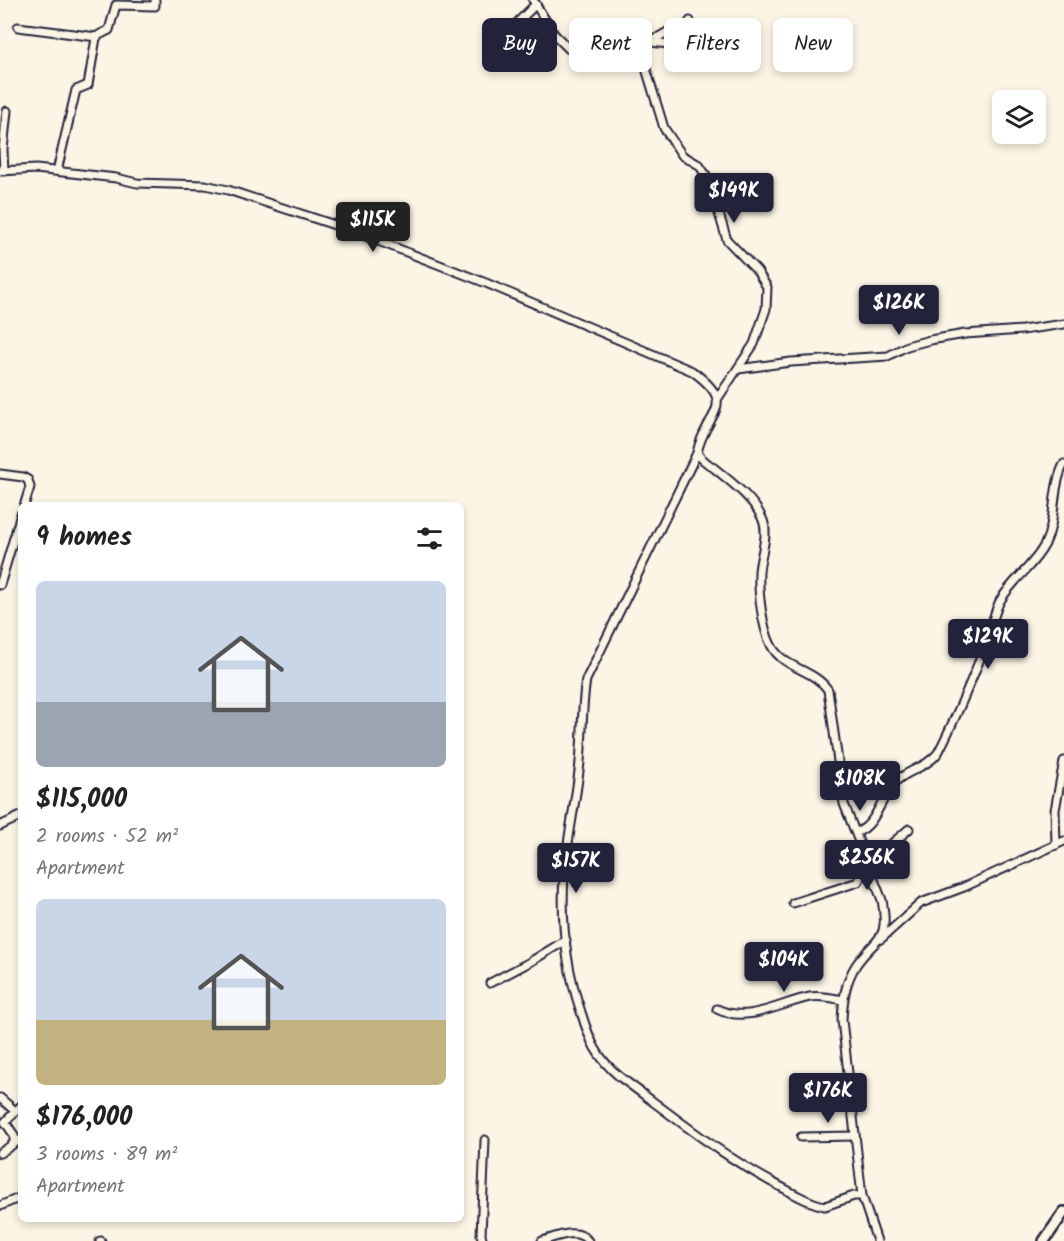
<!DOCTYPE html>
<html lang="en">
<head>
<meta charset="utf-8">
<style>
	body { margin:0; font-family:Kalam,sans-serif; background:#f6f6f6; color:#222; height:100vh; display:flex; flex-direction:column; font-size:22px; white-space:nowrap }
	* { box-sizing:border-box; margin:0 }
	p { font-size:20px; color:#767676 }
	.icon { flex:none; width:33px; height:33px; fill:none; stroke:currentColor; stroke-width:2; stroke-linecap:round; stroke-linejoin:round }
	.map { position:relative; flex:1; overflow:hidden }
	.panel { position:absolute; left:18px; top:502px; width:446px; height:720px; display:flex; flex-direction:column; background:#fff; border-radius:9px; box-shadow:0 3px 9px #0003 }
	.panel>* { flex:none }
	.banner { position:absolute; left:482px; top:18px; width:492px; height:54px; display:flex; gap:12px }
	.tools { position:absolute; left:992px; top:90px; display:grid; gap:12px }
	.tools a { display:grid; place-items:center; width:54px; height:54px; border-radius:9px; background:#fff; box-shadow:0 3px 9px #0003; font-size:30px }
	.price { position:absolute; translate:-50% -51px; padding:0 14px; border-radius:6px; background:#22223b; color:#fff; font-size:20px; line-height:39px; filter:drop-shadow(0 2px 3px #0008) }
	.price::after { content:''; position:absolute; left:50%; top:36px; width:18px; height:14px; margin-left:-9px; background:inherit; clip-path:polygon(0 0,100% 0,50% 100%) }
	.price.active { background:#222; color:#fff }
	ul { padding:0; list-style:none }
	li { display:grid; align-content:center; gap:12px; height:318px; padding:0 18px }
	li span { display:grid; place-items:center; height:186px; border-radius:9px; color:#555 }
	li>.icon { margin-inline-start:auto }
	span .icon { width:108px; height:108px; fill:#fffc; stroke-width:1 }
	li b { font-size:26px }
	h2 { display:flex; justify-content:space-between; align-items:center; height:72px; padding:0 18px; font-size:26px }
	.chip { padding:0 21px; border-radius:9px; background:#fff; box-shadow:0 3px 9px #0003; font-size:21px; line-height:54px }
	.chip.active { background:#22223b; color:#fff }
	.map>svg:first-child { display:block }
	.lines { fill:none; stroke-linecap:round; stroke-linejoin:round }
	.street-casing { stroke:#22223b; stroke-width:11 }
	.secondary-casing { stroke:#22223b; stroke-width:14 }
	.street { stroke:#fcf5e5; stroke-width:7 }
	.secondary { stroke:#fcf5e5; stroke-width:9 }
</style>
</head>
<body>
<div class="map">
<svg width="1064" height="1241" viewBox="0 0 1064 1241">
	<rect width="100%" height="100%" fill="#fcf5e5"/>
	<filter id="ink" filterUnits="userSpaceOnUse"><feTurbulence type="fractalNoise" baseFrequency=".0167" numOctaves="2"/><feDisplacementMap in="SourceGraphic" scale="12" xChannelSelector="R" yChannelSelector="G"/><feConvolveMatrix kernelMatrix="1 2 1 2 8 2 1 2 1" color-interpolation-filters="sRGB"/></filter>
	<g filter="url(#ink)">
		<g class="lines">
			<g class="street-casing">
				<g id="street">
					<polyline points="533,0 554,34 569,49 579,50 617,42 650,42 669,31 686,27 690,21"/>
					<polyline points="517,23 536,4"/>
					<polyline points="18,27 97,37"/>
					<polyline points="638,42 664,128 682,155 699,165 708,178 727,240 757,271 767,287 766,309 754,344 718,398"/>
					<polyline points="650,42 697,47 732,56"/>
					<path d="M0,171l36,-2 80,9 21,5 68,2 23,5 122,40 136,53 206,88c49,35 13,41 5,82 4,6 11,11 17,15 17,14 39,30 48,50 8,16 -2,37 -3,54 -1,20 3,55 12,73 12,24 43,24 57,45l16,114 38,96c8,43 -6,36 -26,65 -11,17 -13,36 -14,55l20,176 15,45"/>
					<polyline points="4,171 3,150 7,111"/>
					<polyline points="57,171 76,90 88,85 96,38 99,35 109,30 116,5 155,6 155,0"/>
					<polyline points="738,369 791,362 888,356 907,346 930,340 965,334 1022,330 1064,324"/>
					<path d="M697,453l-111,227c-5,30 -3,61 -7,91 -4,35 -12,70 -15,105 -3,46 2,92 17,136 9,29 15,45 39,65 53,39 104,81 163,111 13,7 28,16 42,18l29,-10h8"/>
					<polyline points="0,474 23,477 28,480 30,487 24,506"/>
					<polyline points="0,585 21,514"/>
					<polyline points="0,826 21,816"/>
					<path d="M857,832c19,-6 24,-35 37,-49 12,-13 31,-14 44,-30 17,-33 32,-69 46,-104 5,-13 10,-37 16,-48 12,-21 34,-35 45,-57 12,-25 6,-55 19,-80"/>
					<polyline points="1056,845 1055,810 1064,761"/>
					<polyline points="793,903 858,882 868,864 909,829"/>
					<polyline points="881,939 921,903 964,887 1064,841"/>
					<polyline points="490,983 530,962 566,940"/>
					<path d="M717,1009c31,15 63,-6 93,-12 11,-2 22,1 33,3"/>
					<polyline points="0,1098 14,1110"/>
					<polyline points="801,1137 855,1136"/>
					<polyline points="14,1143 14,1135 5,1122 21,1106"/>
					<polyline points="0,1153 21,1139"/>
					<polyline points="0,1206 21,1197"/>
					<polyline points="100,1241 101,1241"/>
					<polyline points="483,1241 481,1235 485,1140"/>
					<path d="M542,1241c14,-4 36,-14 46,0"/>
				</g>
			</g>
			<g class="secondary-casing">
				<polyline id="secondary" points="1044,1241 1064,1212"/>
			</g>
			<use href="#street" class="street"/>
			<use href="#secondary" class="secondary"/>
		</g>
	</g>
</svg>
<div class="tools">
<a><svg class="icon" aria-label="layers" viewBox="0 0 24 24"><path d="M12 4l9 5-9 5-9-5zM3 14l9 5 9-5"/></svg></a>
</div>
<b class="price" style="left:734px;top:224px">$149K</b>
<b class="price active" style="left:373px;top:253px">$115K</b>
<b class="price" style="left:899px;top:336px">$126K</b>
<b class="price" style="left:988px;top:670px">$129K</b>
<b class="price" style="left:860px;top:812px">$108K</b>
<b class="price" style="left:867px;top:891px">$256K</b>
<b class="price" style="left:576px;top:894px">$157K</b>
<b class="price" style="left:784px;top:993px">$104K</b>
<b class="price" style="left:828px;top:1124px">$176K</b>
<div class="banner">
<a class="chip active">Buy</a>
<a class="chip">Rent</a>
<a class="chip">Filters</a>
<a class="chip">New</a>
</div>
<section class="panel">
<h2>9 homes<svg class="icon" aria-label="filters" viewBox="0 0 24 24"><path d="M4 7h16M4 17h16"/><circle cx="9" cy="7" r="2"/><circle cx="15" cy="17" r="2"/></svg></h2>
<ul>
<li><span style="background:linear-gradient(#c9d6e8 65%,#9aa5b1 0)"><svg class="icon" aria-label="home" viewBox="0 0 24 24"><path d="M3 11l9-7 9 7M6 9v11h12V9"/></svg></span><div><b>$115,000</b><p>2 rooms · 52 m²</p><p>Apartment</p></div></li>
<li><span style="background:linear-gradient(#c9d6e8 65%,#c2b280 0)"><svg class="icon" aria-label="home" viewBox="0 0 24 24"><path d="M3 11l9-7 9 7M6 9v11h12V9"/></svg></span><div><b>$176,000</b><p>3 rooms · 89 m²</p><p>Apartment</p></div></li>
</ul>
</section>
</div>
</body>
</html>
